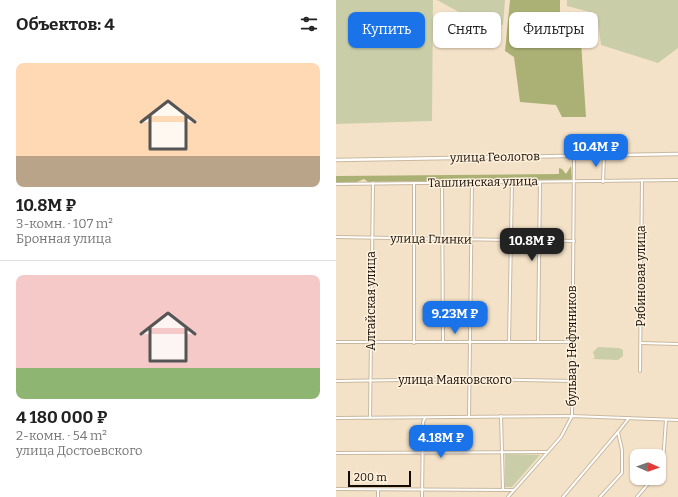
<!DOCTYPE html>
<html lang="ru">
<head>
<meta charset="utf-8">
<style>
	body { margin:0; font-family:Bitter,serif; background:#f2f2f2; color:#222; height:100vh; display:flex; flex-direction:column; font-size:15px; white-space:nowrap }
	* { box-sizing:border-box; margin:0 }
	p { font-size:13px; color:#767676 }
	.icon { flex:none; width:22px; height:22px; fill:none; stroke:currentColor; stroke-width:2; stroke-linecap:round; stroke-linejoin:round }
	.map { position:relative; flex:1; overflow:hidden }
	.drawer { display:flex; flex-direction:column; background:#fff; width:336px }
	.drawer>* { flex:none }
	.top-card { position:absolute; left:12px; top:12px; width:270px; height:36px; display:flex; gap:8px }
	.needle { width:26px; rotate:92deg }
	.buttons { position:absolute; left:294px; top:449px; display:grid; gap:8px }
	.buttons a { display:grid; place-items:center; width:36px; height:36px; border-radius:8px; background:#fff; box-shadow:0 1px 3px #0004; font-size:20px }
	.scale { position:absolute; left:12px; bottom:10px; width:63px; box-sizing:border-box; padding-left:4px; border:2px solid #110b04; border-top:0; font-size:11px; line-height:14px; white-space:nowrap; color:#110b04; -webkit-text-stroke:3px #fef0db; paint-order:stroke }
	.price { position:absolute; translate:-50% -34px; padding:0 9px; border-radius:8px; background:#1a73e8; color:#fff; font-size:13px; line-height:26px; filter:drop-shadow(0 1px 2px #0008) }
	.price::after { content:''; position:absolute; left:50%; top:24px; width:12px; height:9px; margin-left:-6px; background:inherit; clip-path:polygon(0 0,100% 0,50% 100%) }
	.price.selected { background:#222; color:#fff }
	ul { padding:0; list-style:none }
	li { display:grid; align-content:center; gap:8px; height:212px; padding:0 16px }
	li+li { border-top:1px solid #e0e0e0 }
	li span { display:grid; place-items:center; height:124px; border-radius:8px; color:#555 }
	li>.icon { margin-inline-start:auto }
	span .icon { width:72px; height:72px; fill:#fffc; stroke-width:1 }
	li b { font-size:17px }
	h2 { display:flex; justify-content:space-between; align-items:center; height:48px; padding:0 16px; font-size:17px }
	.chip { padding:0 14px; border-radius:8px; background:#fff; box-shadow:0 1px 3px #0004; font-size:14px; line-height:36px }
	.chip.selected { background:#1a73e8; color:#fff }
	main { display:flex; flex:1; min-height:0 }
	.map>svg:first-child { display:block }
	.green { fill:#cacea8 }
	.forest { fill:#abb174 }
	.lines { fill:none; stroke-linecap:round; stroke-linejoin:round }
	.minor-casing { stroke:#c9b89f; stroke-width:4 }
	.secondary-casing { stroke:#c9b89f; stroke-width:4.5 }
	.minor { stroke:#fff; stroke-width:2 }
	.secondary { stroke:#fff; stroke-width:2.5 }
	.labels { text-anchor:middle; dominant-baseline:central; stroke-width:3; stroke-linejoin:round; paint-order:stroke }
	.street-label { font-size:12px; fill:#110b04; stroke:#fef0db }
</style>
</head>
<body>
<main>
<section class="drawer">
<h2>Объектов: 4<svg class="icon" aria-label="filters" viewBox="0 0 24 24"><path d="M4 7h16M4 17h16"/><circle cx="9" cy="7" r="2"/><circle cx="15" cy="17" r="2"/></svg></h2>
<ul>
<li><span style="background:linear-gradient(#ffd9b3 75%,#b9a48a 0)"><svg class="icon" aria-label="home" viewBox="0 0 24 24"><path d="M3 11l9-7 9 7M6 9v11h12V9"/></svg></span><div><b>10.8M ₽</b><p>3-комн. · 107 m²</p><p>Бронная улица</p></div></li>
<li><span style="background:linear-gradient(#f6c9c9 75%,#8fb573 0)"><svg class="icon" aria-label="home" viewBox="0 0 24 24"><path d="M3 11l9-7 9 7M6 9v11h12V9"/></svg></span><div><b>4 180 000 ₽</b><p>2-комн. · 54 m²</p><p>улица Достоевского</p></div></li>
</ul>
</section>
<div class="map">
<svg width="342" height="497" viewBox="0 0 342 497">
	<rect width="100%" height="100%" fill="#f4e2c8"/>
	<g class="green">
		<polygon points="0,0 97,0 96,121 0,124"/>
		<polygon points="101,0 169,0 167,25 130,16"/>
		<polygon points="231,0 342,0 342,48 322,63 265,45 261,14 231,6"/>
		<polygon points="262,347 283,348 287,350 287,356 282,360 256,359 259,358 257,352"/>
		<polygon points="169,454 204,455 176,487 169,487"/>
	</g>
	<g class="forest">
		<polygon points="174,0 224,0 224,12 243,12 250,117 226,117 220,105 184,102 178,57 169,51"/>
		<polygon points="235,166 236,181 146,179 138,181 32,182 28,179 21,182 0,182 0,176 223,174 223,168 226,169 230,174"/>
	</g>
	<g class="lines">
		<g class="minor-casing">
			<g id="minor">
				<polyline points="267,182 268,155"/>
				<polyline points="106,183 107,342"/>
				<polyline points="0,184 342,180"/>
				<polyline points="0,237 238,241"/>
				<polyline points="0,342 237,342"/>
				<polyline points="173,342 176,182"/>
				<polyline points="202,342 204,182"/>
				<polyline points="78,343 78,183"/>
				<polyline points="305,343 342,344"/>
				<polyline points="304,371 306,180"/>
				<polyline points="0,381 133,379 238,381"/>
				<polyline points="165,416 167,489"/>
				<polyline points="133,417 136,182"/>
				<polyline points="0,418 236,416 342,420"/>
				<polyline points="34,418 37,183"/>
				<polyline points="0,453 210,452"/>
				<polyline points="323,470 327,462 330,420"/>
				<polyline points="0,489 178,490"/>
				<polyline points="42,497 42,490"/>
				<polyline points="86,497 87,422 89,418"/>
				<polyline points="172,497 225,437 236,416 238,155"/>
				<polyline points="227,497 282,432"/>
				<polyline points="264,497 286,473 286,450 282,432 293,418"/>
				<polyline points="301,497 317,478"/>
			</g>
		</g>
		<g class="secondary-casing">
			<polyline id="secondary" points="0,160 342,154"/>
		</g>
		<use href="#minor" class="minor"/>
		<use href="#secondary" class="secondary"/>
	</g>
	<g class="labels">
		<g class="street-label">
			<text transform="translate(159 157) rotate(-1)">улица Геологов</text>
			<text transform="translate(147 182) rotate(-1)">Ташлинская улица</text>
			<text transform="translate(95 239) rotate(1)">улица Глинки</text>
			<text transform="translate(305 276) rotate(-90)">Рябиновая улица</text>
			<text transform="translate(35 301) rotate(-90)">Алтайская улица</text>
			<text transform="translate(236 346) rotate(-90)">бульвар Нефтяников</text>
			<text x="119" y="380">улица Маяковского</text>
		</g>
	</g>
</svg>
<div class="buttons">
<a><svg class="needle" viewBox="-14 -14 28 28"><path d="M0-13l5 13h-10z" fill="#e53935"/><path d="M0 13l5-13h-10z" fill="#767676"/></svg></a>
</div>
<div class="scale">200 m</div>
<b class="price" style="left:260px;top:168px">10.4M ₽</b>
<b class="price selected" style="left:196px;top:262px">10.8M ₽</b>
<b class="price" style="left:119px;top:335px">9.23M ₽</b>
<b class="price" style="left:105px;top:459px">4.18M ₽</b>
<div class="top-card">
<a class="chip selected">Купить</a>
<a class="chip">Снять</a>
<a class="chip">Фильтры</a>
</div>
</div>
</main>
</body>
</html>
